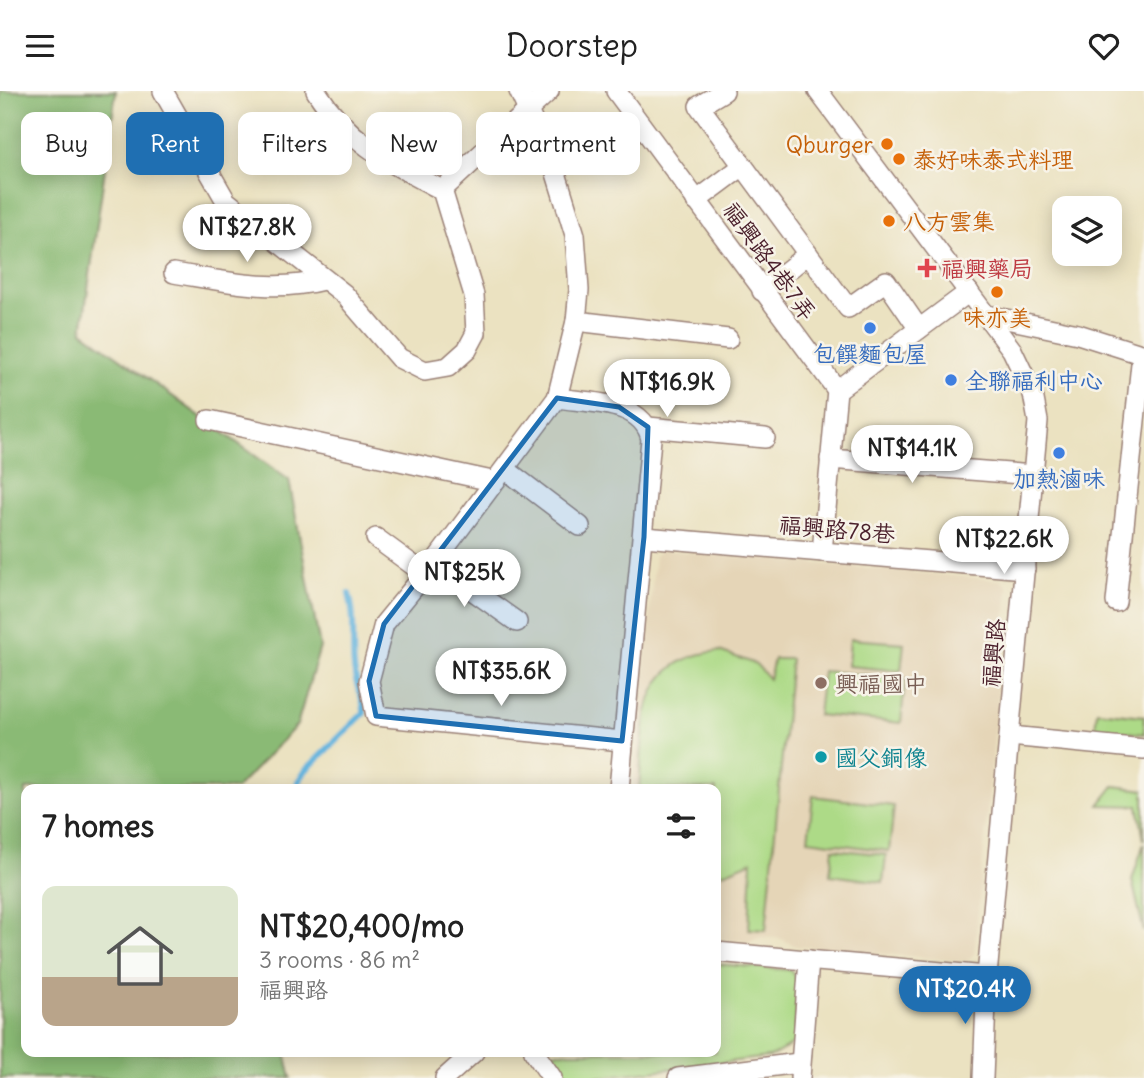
<!DOCTYPE html>
<html lang="en">
<head>
<meta charset="utf-8">
<style>
	body { margin:0; font-family:Delius,"LXGW WenKai TC",sans-serif; background:#f6f6f6; color:#222; height:100vh; display:flex; flex-direction:column; font-size:26px; white-space:nowrap }
	* { box-sizing:border-box; margin:0 }
	p { font-size:23px; color:#767676 }
	.icon { flex:none; width:38px; height:38px; fill:none; stroke:currentColor; stroke-width:2; stroke-linecap:round; stroke-linejoin:round }
	.map { position:relative; flex:1; overflow:hidden }
	.side { position:absolute; left:21px; top:693px; width:700px; height:273px; display:flex; flex-direction:column; background:#fff; border-radius:14px; box-shadow:0 4px 18px #0003 }
	.side>* { flex:none }
	.top-card { position:absolute; left:21px; top:21px; width:700px; height:63px; display:flex; gap:14px }
	.fabs { position:absolute; left:1052px; top:105px; display:grid; gap:14px }
	.fabs a { display:grid; place-items:center; width:70px; height:70px; border-radius:14px; background:#fff; box-shadow:0 4px 18px #0003; font-size:35px }
	.price { position:absolute; translate:-50% -60px; padding:0 16px; border-radius:24px; background:#fff; color:#222; font-size:23px; line-height:46px; filter:drop-shadow(0 2px 4px #0008) }
	.price::after { content:''; position:absolute; left:50%; top:42px; width:21px; height:16px; margin-left:-10px; background:inherit; clip-path:polygon(0 0,100% 0,50% 100%) }
	.price.selected { background:#1f6fb2; color:#fff }
	ul { padding:0; list-style:none }
	li { display:flex; align-items:center; gap:21px; height:175px; padding:0 21px }
	li span { display:grid; place-items:center; flex:none; width:196px; height:140px; border-radius:14px; color:#555 }
	li>.icon { margin-inline-start:auto }
	span .icon { width:84px; height:84px; fill:#fffc; stroke-width:1 }
	li b { font-size:30px }
	h2 { display:flex; justify-content:space-between; align-items:center; height:84px; padding:0 21px; font-size:30px }
	.chip { padding:0 24px; border-radius:14px; background:#fff; box-shadow:0 4px 18px #0003; font-size:24px; line-height:63px }
	.chip.selected { background:#1f6fb2; color:#fff }
	header { display:flex; justify-content:space-between; align-items:center; height:91px; padding:0 21px; background:#fff; font-size:32px; font-weight:600 }
	.map>svg:first-child { display:block }
	.built { fill:#e5d5b7 }
	.green { fill:#adda87; stroke:#7c7c59; stroke-width:2 }
	.forest { fill:#8aba74; stroke:#6a6c50; stroke-width:2 }
	.lines { fill:none; stroke-linecap:round; stroke-linejoin:round }
	.stream { stroke:#63b4de; stroke-width:6 }
	.street-casing { stroke:#9a8076; stroke-width:22 }
	.street { stroke:#fff; stroke-width:19 }
	.marked { fill:#1f6fb2; fill-opacity:0.2; stroke:#1f6fb2; stroke-width:5; stroke-linejoin:round }
	.food-dot { fill:#e8710a; stroke:#f7f3e8; stroke-width:2.5 }
	.health-dot { fill:#e0444e; stroke:#f7f3e8; stroke-width:2.5 }
	.shop-dot { fill:#3f7fe0; stroke:#f7f3e8; stroke-width:2.5 }
	.education-dot { fill:#8d6e63; stroke:#f7f3e8; stroke-width:2.5 }
	.culture-dot { fill:#0f9aa8; stroke:#f7f3e8; stroke-width:2.5 }
	.labels { text-anchor:middle; dominant-baseline:central; stroke-width:5; stroke-linejoin:round; paint-order:stroke }
	.food-label { font-size:23px; fill:#c56008; stroke:#f7f3e8; text-anchor:start }
	.street-label { font-size:23px; fill:#4a1f2b; stroke:#f7f3e8 }
	.health-label { font-size:23px; fill:#be3a42; stroke:#f7f3e8; text-anchor:start }
	.shop-label { font-size:23px; fill:#366cbe; stroke:#f7f3e8 }
	.education-label { font-size:23px; fill:#785e54; stroke:#f7f3e8; text-anchor:start }
	.culture-label { font-size:23px; fill:#0d838f; stroke:#f7f3e8; text-anchor:start }
</style>
</head>
<body>
<header><svg class="icon" aria-label="menu" viewBox="0 0 24 24"><path d="M4 6h16M4 12h16M4 18h16"/></svg>Doorstep<svg class="icon" aria-label="heart" viewBox="0 0 24 24"><path d="M12 20l-8-8c-3-5 5-10 8-4 3-6 11-1 8 4z"/></svg></header>
<div class="map">
<svg width="1144" height="987" viewBox="0 0 1144 987">
	<rect width="100%" height="100%" fill="#f7f3e8"/>
	<filter id="ink" filterUnits="userSpaceOnUse"><feTurbulence type="fractalNoise" baseFrequency=".0143" numOctaves="2"/><feDisplacementMap in="SourceGraphic" scale="14" xChannelSelector="R" yChannelSelector="G"/><feConvolveMatrix kernelMatrix="1 2 1 2 8 2 1 2 1" color-interpolation-filters="sRGB"/></filter>
	<filter id="wash" filterUnits="userSpaceOnUse"><feTurbulence type="fractalNoise" baseFrequency=".00686" numOctaves="4" result="noise"/><feDisplacementMap in="SourceGraphic" scale="28" xChannelSelector="R" yChannelSelector="G"/><feGaussianBlur stdDeviation="1.57" result="paint"/><feColorMatrix in="noise" values="0 0 0 0 0 0 0 0 0 0 0 0 0 0 0 0 0 1.4 0 .05"/><feComposite in="paint" operator="in"/></filter>
	<g filter="url(#wash)">
		<rect width="100%" height="100%" fill="#ebe2c1"/>
		<polygon class="built" points="662,459 1000,489 1008,496 974,863 966,870 796,855 779,847 757,846 749,851 716,848 716,698 633,698 655,465"/>
		<g class="green">
			<polygon points="850,548 904,552 901,580 848,575"/>
			<path d="M719,560l37,13 13,15 5,-20h17l-25,271 -17,-1 3,-68 -36,15v-87h-77c6,-65 -2,-130 80,-138z"/>
			<polygon points="823,580 905,587 901,632 818,624"/>
			<polygon points="1097,620 1144,625 1144,643 1095,638"/>
			<polygon points="1114,695 1144,699 1144,749 1138,715 1099,714"/>
			<polygon points="813,705 894,715 889,760 808,749"/>
			<polygon points="1144,752 1144,841 1132,789"/>
			<polygon points="833,758 886,764 883,791 830,784"/>
			<path d="M716,873l74,6 7,8 -2,65 -25,14 -178,21c-25,0 -30,-6 -43,-26h167z"/>
		</g>
		<polygon class="forest" points="0,0 116,0 82,240 289,389 320,556 297,634 236,698 26,698 26,961 285,961 291,987 0,987"/>
		<g class="lines">
			<path class="stream" d="M294,698l12,-19 58,-57c1,-12 -3,-15 -6,-26 -10,-31 0,-63 -9,-93"/>
		</g>
	</g>
	<g filter="url(#ink)">
		<g class="lines">
			<g class="street-casing">
				<g id="street">
					<polyline points="163,0 226,110 344,203 399,267 425,280 448,276 467,259 476,242 474,204 442,99"/>
					<path d="M316,0c33,52 73,71 126,99l107,-99"/>
					<polyline points="519,0 555,79 575,144 579,199 576,230 557,307 434,472 384,533 369,590 376,625 622,650"/>
					<polyline points="616,0 837,299"/>
					<polyline points="724,0 699,15 808,163"/>
					<polyline points="818,0 1012,259 1033,303 1038,330 987,885 983,987"/>
					<polyline points="696,110 743,75"/>
					<path d="M174,182c50,8 99,20 149,7"/>
					<polyline points="762,200 808,163 848,217 886,190 919,238"/>
					<polyline points="987,224 1078,243 1144,264"/>
					<polyline points="576,230 728,248"/>
					<polyline points="837,299 969,201"/>
					<path d="M557,307c32,5 86,2 94,41l-32,350"/>
					<polyline points="209,329 492,390"/>
					<polyline points="648,336 765,347"/>
					<polyline points="830,368 1034,384"/>
					<polyline points="505,378 580,435"/>
					<polyline points="644,446 1025,478"/>
					<polyline points="376,447 425,483"/>
					<polyline points="822,461 837,299"/>
					<polyline points="434,472 517,531"/>
					<polyline points="1116,511 1142,263"/>
					<polyline points="1010,645 1144,658"/>
					<polyline points="716,861 987,885"/>
					<polyline points="534,961 552,987"/>
					<polyline points="445,987 474,961"/>
					<polyline points="678,987 799,972"/>
					<polyline points="800,987 809,869"/>
				</g>
			</g>
			<use href="#street" class="street"/>
		</g>
	</g>
	<path class="marked" d="M557,307l62,9 29,20 -4,110 -22,204 -246,-25 -7,-35 15,-57z"/>
	<g class="food-dot">
		<circle cx="887" cy="53" r="7"/>
		<circle cx="899" cy="68" r="7"/>
		<circle cx="889" cy="130" r="7"/>
		<circle cx="997" cy="201" r="7"/>
	</g>
	<path class="health-dot" d="M923.5 166.5h7v7h7v7h-7v7h-7v-7h-7v-7h7z"/>
	<g class="shop-dot">
		<circle cx="870" cy="237" r="7"/>
		<circle cx="951" cy="289" r="7"/>
		<circle cx="1059" cy="362" r="7"/>
	</g>
	<circle class="education-dot" cx="821" cy="592" r="7"/>
	<circle class="culture-dot" cx="821" cy="666" r="7"/>
	<g class="labels">
		<g class="food-label">
			<text x="873" y="53" text-anchor="end">Qburger</text>
			<text x="913" y="68">泰好味泰式料理</text>
			<text x="903" y="130">八方雲集</text>
			<text x="997" y="226" text-anchor="middle">味亦美</text>
		</g>
		<g class="street-label">
			<text transform="translate(770 170) rotate(54)">福興路4巷7弄</text>
			<text transform="translate(837 438) rotate(5)">福興路78巷</text>
			<text transform="translate(993 562) rotate(-85)">福興路</text>
		</g>
		<g class="health-label">
			<text x="941" y="177">福興藥局</text>
		</g>
		<g class="shop-label">
			<text x="870" y="262">包饌麵包屋</text>
			<text x="965" y="289" text-anchor="start">全聯福利中心</text>
			<text x="1059" y="387">加熱滷味</text>
		</g>
		<g class="education-label">
			<text x="835" y="592">興福國中</text>
		</g>
		<g class="culture-label">
			<text x="835" y="666">國父銅像</text>
		</g>
	</g>
</svg>
<div class="fabs">
<a><svg class="icon" aria-label="layers" viewBox="0 0 24 24"><path d="M12 4l9 5-9 5-9-5zM3 14l9 5 9-5"/></svg></a>
</div>
<b class="price" style="left:247px;top:173px">NT$27.8K</b>
<b class="price" style="left:667px;top:328px">NT$16.9K</b>
<b class="price" style="left:912px;top:394px">NT$14.1K</b>
<b class="price" style="left:1004px;top:485px">NT$22.6K</b>
<b class="price" style="left:464px;top:518px">NT$25K</b>
<b class="price" style="left:501px;top:617px">NT$35.6K</b>
<b class="price selected" style="left:965px;top:935px">NT$20.4K</b>
<div class="top-card">
<a class="chip">Buy</a>
<a class="chip selected">Rent</a>
<a class="chip">Filters</a>
<a class="chip">New</a>
<a class="chip">Apartment</a>
</div>
<section class="side">
<h2>7 homes<svg class="icon" aria-label="filters" viewBox="0 0 24 24"><path d="M4 7h16M4 17h16"/><circle cx="9" cy="7" r="2"/><circle cx="15" cy="17" r="2"/></svg></h2>
<ul>
<li><span style="background:linear-gradient(#dfe7d0 65%,#b9a48a 0)"><svg class="icon" aria-label="home" viewBox="0 0 24 24"><path d="M3 11l9-7 9 7M6 9v11h12V9"/></svg></span><div><b>NT$20,400/mo</b><p>3 rooms · 86 m²</p><p>福興路</p></div></li>
</ul>
</section>
</div>
</body>
</html>
